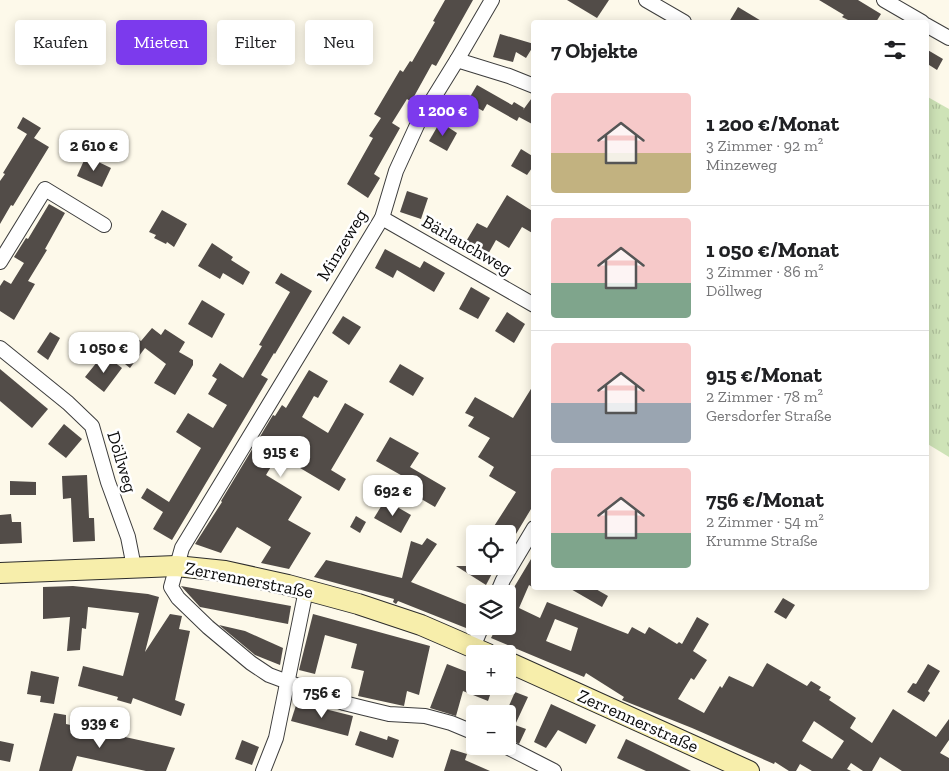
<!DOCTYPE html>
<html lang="de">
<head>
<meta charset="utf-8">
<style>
	body { margin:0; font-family:"Zilla Slab",serif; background:#f2f2f2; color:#202124; height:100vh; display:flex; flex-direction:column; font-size:19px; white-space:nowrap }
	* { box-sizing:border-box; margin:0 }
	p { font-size:16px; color:#757577 }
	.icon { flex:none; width:28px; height:28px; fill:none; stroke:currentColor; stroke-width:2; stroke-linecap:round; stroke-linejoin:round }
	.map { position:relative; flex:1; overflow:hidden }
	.details { position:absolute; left:531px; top:20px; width:398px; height:570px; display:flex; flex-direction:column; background:#fff; border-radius:5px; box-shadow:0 2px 12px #0003 }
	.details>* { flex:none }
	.top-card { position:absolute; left:15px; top:20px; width:441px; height:45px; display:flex; gap:10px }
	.fabs { position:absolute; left:466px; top:525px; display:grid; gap:10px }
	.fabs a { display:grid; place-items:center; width:50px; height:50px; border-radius:5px; background:#fff; box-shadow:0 2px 12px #0003; font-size:25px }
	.price { position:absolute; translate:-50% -42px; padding:0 11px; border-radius:10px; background:#fff; color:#222; font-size:16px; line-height:32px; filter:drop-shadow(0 1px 2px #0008) }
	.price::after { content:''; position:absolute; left:50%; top:30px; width:15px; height:11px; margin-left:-8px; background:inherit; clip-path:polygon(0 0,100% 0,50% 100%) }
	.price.current { background:#7c3aed; color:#fff }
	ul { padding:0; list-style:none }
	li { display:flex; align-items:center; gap:15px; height:125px; padding:0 20px }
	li+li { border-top:1px solid #e0e0e0 }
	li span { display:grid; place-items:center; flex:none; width:140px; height:100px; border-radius:5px; color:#555 }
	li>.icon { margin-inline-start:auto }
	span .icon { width:60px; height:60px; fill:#fffc; stroke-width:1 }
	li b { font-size:21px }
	h2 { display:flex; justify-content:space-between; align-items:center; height:60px; padding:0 20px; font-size:21px }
	.tag { padding:0 18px; border-radius:5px; background:#fff; box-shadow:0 2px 12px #0003; font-size:18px; line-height:45px }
	.tag.current { background:#7c3aed; color:#fff }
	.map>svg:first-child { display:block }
	.grass { fill:url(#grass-tufts) }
	.building { fill:#524c48; fill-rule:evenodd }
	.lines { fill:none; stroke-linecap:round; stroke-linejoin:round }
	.street-casing { stroke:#3d3d3d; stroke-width:16 }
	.secondary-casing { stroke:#2c2c2c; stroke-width:22 }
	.street { stroke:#fff; stroke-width:14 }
	.secondary { stroke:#f7eeab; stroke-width:20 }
	.labels { text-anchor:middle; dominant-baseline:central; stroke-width:5; stroke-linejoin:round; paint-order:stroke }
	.street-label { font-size:18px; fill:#0a0a0a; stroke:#fff }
</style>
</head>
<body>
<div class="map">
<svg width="949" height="771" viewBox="0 0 949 771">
	<defs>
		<pattern id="grass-tufts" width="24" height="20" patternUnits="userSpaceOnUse" patternTransform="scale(1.25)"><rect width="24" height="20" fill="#cee3b7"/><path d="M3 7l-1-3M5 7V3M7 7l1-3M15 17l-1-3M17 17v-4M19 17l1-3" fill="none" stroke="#b0c19c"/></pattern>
	</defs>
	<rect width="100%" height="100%" fill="#fdf9ea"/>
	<polygon class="grass" points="926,96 949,109 949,457 926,443"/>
	<g class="building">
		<polygon points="445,0 473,0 436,66 432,64 411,102 407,99 392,123 400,128 374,174 380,178 368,198 347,184 373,138 369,136 381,118 374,114 400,70 403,72 410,61 412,62 435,22 433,21"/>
		<polygon points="567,0 609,0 597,18"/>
		<polygon points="819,0 858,0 881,14 876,22 852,22 842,17 844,15"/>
		<polygon points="738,7 763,22 729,22"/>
		<polygon points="500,34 534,44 534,45 526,58 516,52 513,62 493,57"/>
		<polygon points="926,49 943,59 937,70 926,63"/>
		<polygon points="477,85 512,105 514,102 524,108 523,110 534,95 534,125 519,117 517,121 487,104 483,111 467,102"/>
		<polygon points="23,117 41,128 34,138 49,147 13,206 11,205 0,224 0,181 5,174 3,173 27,134 17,128"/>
		<polygon points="440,122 457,133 447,151 429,141"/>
		<polygon points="521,149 534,157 534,165 527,175 511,166"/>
		<polygon points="86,156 111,168 102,187 77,176"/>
		<polygon points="407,191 428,198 421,219 400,212"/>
		<polygon points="507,195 534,212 534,234 522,227 509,248 496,240 487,256 465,243 477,223 487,228"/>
		<polygon points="49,204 65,213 45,249 47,250 28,281 35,284 14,320 0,311 0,286 4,280 11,284 24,263 14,257 26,238 28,239"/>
		<polygon points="162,210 187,224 174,247 167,242 166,244 154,238 156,235 149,232"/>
		<polygon points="212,243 233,257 231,260 250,272 243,285 223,273 220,279 198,266"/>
		<polygon points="385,249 420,268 424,261 445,273 434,292 397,270 393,278 375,268"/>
		<polygon points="281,273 312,291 275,354 274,353 261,375 268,379 172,540 153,529 163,512 141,498 147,488 169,502 201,448 176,432 188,413 213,428 227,405 208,394 217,379 212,376 220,363 243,378 262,346 259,345 290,292 275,283"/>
		<polygon points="471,287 490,298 478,319 459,309"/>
		<polygon points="202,300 225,314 212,338 188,324"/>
		<polygon points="507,312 525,324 514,343 495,331"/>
		<polygon points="343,316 361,327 349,345 332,333"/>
		<polygon points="152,328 161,335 165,329 185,342 179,352 193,360 193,365 175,395 154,383 166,364 145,348 130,368 120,360 136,338 141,341"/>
		<polygon points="50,332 60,338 48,360 37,352"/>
		<polygon points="109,358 122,368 104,392 85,377 97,362 102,366"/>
		<polygon points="400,364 424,378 413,396 389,382"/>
		<polygon points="0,369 48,409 32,428 0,401"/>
		<polygon points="309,370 328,381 318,398 314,396 302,417 328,433 345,403 364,414 331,470 346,479 339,491 278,455 266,475 302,497 288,520 311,533 289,569 261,563 271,547 237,527 221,553 195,544 222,502 221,501 273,415 275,416 282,405 286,408"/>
		<polygon points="534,384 534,504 516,534 489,534 516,492 489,476 494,467 478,457 490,438 468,426 474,417 465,413 475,397 513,418"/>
		<polygon points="64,424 82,439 66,458 48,444"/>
		<polygon points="390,437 419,453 410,467 446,488 435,507 416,496 422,487 376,461"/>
		<polygon points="87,475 89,518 94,518 95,541 73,542 71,498 63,499 62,476"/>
		<polygon points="10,481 36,482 36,495 10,495"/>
		<polygon points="385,500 411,515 401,533 374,518"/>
		<polygon points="11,514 12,522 21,522 22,543 0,544 0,515"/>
		<polygon points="356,516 366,522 360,533 350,527"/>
		<polygon points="427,538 437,544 411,582 475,608 466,628 398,601 396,604 393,602 394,599 314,577 326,560 402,578 411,541 422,545"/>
		<path d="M534,554v34l-5,-3 -10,23 21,10 7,-16 81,32 4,-7 13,7 4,-7 28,17 2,-2 3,2 15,-27 12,7 -16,27 14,9 -13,20 -3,-2 -13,21 26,14 16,-27 2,2 7,-12 24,11 14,-24 40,23 4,-5 10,6 -2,3 12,7 -2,3 27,18 -6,10 22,15 21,-34 43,28 13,-18v21l-9,13 9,5v13h-47l-22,-14 -8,14h-9l-12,-8 -4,6 4,2h-39l-12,-7 -4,7h-7l-14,-9 -1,2 -82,-36 -70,-28 2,-3 -38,-24 -2,4 -93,-39 6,-12h11v-24l5,-13zM555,619l23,9 -7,23 -25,-10zM814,721l30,20 -12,18 -30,-18z"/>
		<polygon points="456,566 496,566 486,585"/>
		<polygon points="73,586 148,594 159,597 145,652 170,614 182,616 179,629 190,631 175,700 185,704 181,716 133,698 131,704 117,700 118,697 78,686 83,666 123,676 139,613 88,607 86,629 82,628 80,650 67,651 70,617 43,619 43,587"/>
		<polygon points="181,586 291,606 288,624 200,607"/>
		<polygon points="569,588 594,588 608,596 602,607"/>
		<polygon points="783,598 795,605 786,619 774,612"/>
		<polygon points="313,614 430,646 419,695 407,691 404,706 358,696 364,671 351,668 357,644 325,635 315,674 299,670"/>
		<polygon points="219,625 245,631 283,648 280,665 255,655"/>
		<polygon points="447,664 475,675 475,686 493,686 488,701 463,691 456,716 430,708"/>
		<polygon points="928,664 940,671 928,691 930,693 924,702 907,692 913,683 916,684"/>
		<polygon points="31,671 59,677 54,704 40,702 41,696 27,694"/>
		<polygon points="515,692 528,697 515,725 526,729 519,744 508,738 508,708"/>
		<polygon points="297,702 353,716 348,736 291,721"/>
		<polygon points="551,704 596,725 586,744 558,730 546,748 534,742"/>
		<polygon points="54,713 66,715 66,724 175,748 166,771 146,771 77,756 72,771 39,771"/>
		<polygon points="360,731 387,740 388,736 399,740 393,758 355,745"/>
		<polygon points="626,739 653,752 691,771 646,771 617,758"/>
		<polygon points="242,740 259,747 252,765 235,759"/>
		<polygon points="0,741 14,744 10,762 0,760"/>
		<polygon points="451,749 467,754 465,760 490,771 444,771"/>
	</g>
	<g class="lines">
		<g class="street-casing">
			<g id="street">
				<polyline points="646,0 684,22"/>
				<polyline points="884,0 922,22"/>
				<polyline points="926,25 949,38"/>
				<polyline points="457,60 509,76 534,86"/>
				<polyline points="382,218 534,305"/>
				<polyline points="0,262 45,189 104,225"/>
				<polyline points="0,348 68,403 92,426 108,482 128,537 134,567"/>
				<polyline points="497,594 503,580 534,528"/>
				<polyline points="473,647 482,626"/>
				<polyline points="475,733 451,723 425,716 389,714 364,708 344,703 269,675 251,663 208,627 178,598 171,587 182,548 382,218 396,171 418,123 457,60 492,0"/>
				<polyline points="505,746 554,771"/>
				<polyline points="263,771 276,738 306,590"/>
			</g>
		</g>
		<g class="secondary-casing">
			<g id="secondary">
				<polyline points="0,573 176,566 225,571 288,585 358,604 421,625 488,654"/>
				<polyline points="508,662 749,771"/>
			</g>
		</g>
		<use href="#street" class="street"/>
		<use href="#secondary" class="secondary"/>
	</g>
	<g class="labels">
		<g class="street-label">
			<text transform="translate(342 245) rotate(-59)">Minzeweg</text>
			<text transform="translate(467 245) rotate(30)">Bärlauchweg</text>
			<text transform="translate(122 462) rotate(73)">Döllweg</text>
			<text transform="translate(249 580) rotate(11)">Zerrennerstraße</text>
			<text transform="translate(638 721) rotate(24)">Zerrennerstraße</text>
		</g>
	</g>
</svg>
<div class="fabs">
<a><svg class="icon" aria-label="locate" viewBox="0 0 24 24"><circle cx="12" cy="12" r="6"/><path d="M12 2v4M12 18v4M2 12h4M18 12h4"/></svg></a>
<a><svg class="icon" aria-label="layers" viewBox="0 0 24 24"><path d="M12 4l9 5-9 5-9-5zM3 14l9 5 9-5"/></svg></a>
<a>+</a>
<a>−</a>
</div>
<b class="price current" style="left:443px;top:137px">1 200 €</b>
<b class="price" style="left:94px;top:172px">2 610 €</b>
<b class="price" style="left:104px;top:374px">1 050 €</b>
<b class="price" style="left:281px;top:478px">915 €</b>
<b class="price" style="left:393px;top:517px">692 €</b>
<b class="price" style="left:322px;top:719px">756 €</b>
<b class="price" style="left:100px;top:749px">939 €</b>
<div class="top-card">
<a class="tag">Kaufen</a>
<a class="tag current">Mieten</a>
<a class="tag">Filter</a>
<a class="tag">Neu</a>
</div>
<section class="details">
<h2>7 Objekte<svg class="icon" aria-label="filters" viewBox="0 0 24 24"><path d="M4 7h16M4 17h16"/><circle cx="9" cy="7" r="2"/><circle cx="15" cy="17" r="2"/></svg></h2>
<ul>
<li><span style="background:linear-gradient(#f6c9c9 60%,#c2b280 0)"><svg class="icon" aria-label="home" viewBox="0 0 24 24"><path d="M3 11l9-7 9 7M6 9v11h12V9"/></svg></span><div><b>1 200 €/Monat</b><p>3 Zimmer · 92 m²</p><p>Minzeweg</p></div></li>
<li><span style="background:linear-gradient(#f6c9c9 65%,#7fa58c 0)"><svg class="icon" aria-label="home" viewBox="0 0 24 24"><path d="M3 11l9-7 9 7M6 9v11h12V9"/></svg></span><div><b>1 050 €/Monat</b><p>3 Zimmer · 86 m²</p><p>Döllweg</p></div></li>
<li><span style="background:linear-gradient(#f6c9c9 60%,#9aa5b1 0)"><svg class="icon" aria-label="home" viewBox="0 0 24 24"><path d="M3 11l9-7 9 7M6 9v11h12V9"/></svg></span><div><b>915 €/Monat</b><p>2 Zimmer · 78 m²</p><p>Gersdorfer Straße</p></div></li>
<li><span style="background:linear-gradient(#f6c9c9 65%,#7fa58c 0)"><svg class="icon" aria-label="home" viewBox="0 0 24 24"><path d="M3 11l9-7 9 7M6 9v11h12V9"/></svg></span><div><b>756 €/Monat</b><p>2 Zimmer · 54 m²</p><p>Krumme Straße</p></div></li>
</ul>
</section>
</div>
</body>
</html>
